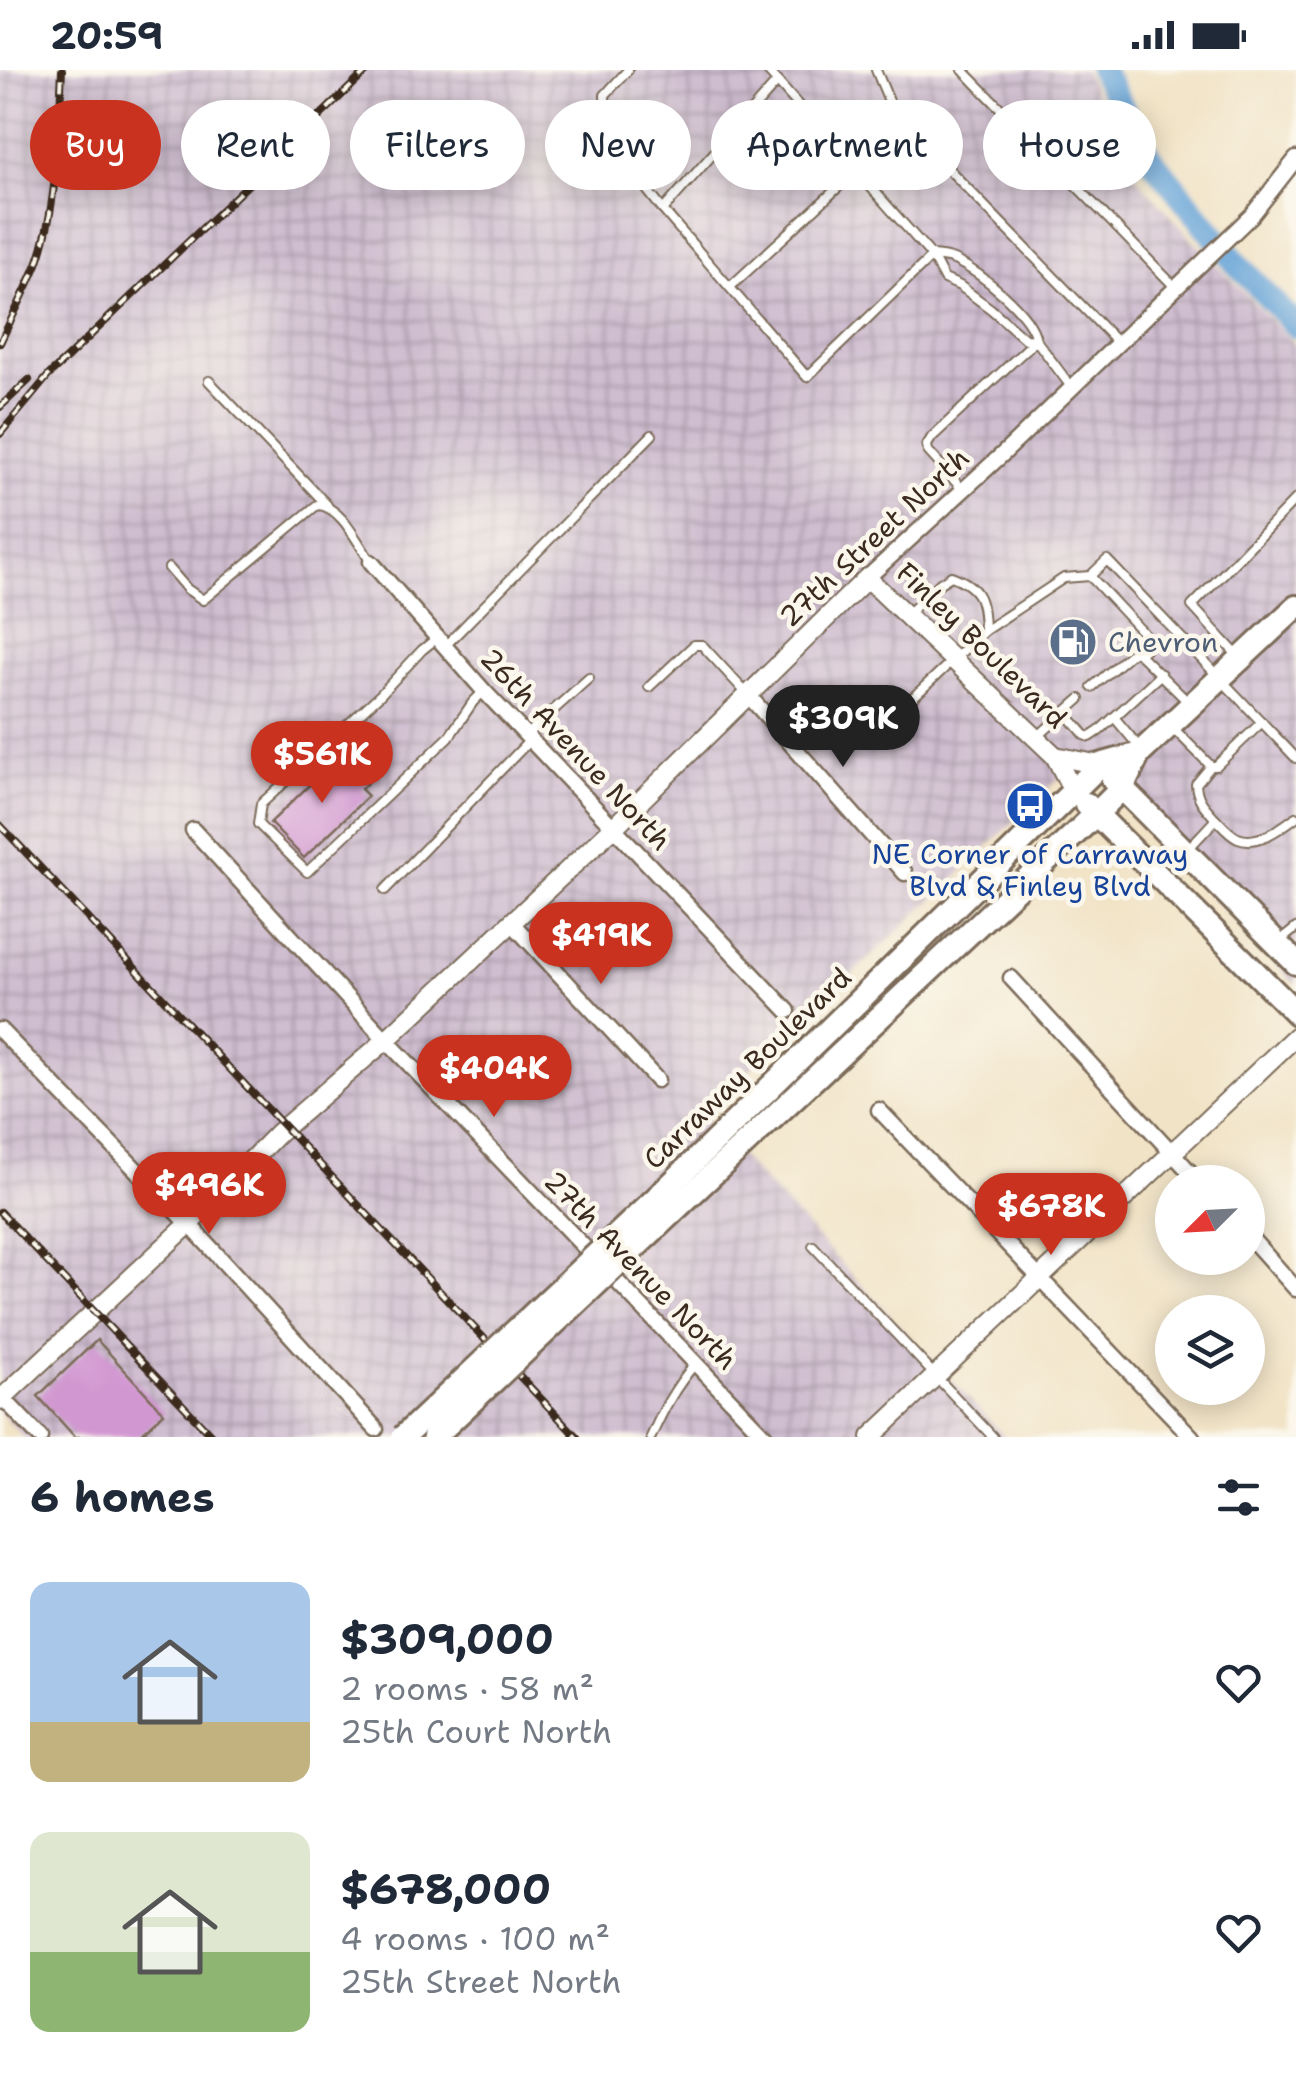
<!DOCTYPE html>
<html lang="en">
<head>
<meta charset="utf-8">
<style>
	body { margin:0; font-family:"Shantell Sans",sans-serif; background:#f6f6f7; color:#1f2937; height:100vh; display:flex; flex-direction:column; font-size:38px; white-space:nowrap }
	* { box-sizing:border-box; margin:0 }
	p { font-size:32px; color:#747a83 }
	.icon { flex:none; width:55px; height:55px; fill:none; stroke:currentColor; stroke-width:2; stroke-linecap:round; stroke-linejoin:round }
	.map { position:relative; height:1367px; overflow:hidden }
	.sheet { display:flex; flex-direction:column; background:#fff; flex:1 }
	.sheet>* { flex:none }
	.banner { position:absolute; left:30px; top:30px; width:1238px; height:90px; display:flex; gap:20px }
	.needle { width:65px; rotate:246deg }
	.tools { position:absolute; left:1155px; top:1095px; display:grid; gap:20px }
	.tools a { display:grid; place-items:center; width:110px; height:110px; border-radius:50%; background:#fff; box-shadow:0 5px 25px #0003; font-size:50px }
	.price { position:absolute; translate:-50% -85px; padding:0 22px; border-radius:35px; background:#c8321e; color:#fff; font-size:32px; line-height:65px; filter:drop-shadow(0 2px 5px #0008) }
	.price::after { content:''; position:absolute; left:50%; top:60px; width:30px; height:22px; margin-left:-15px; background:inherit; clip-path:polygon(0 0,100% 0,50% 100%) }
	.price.current { background:#222; color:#fff }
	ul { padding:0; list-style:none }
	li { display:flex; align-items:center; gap:30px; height:250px; padding:0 30px }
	li span { display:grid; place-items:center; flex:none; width:280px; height:200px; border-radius:20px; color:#555 }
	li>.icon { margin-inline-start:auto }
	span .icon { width:120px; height:120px; fill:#fffc; stroke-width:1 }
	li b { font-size:42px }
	h2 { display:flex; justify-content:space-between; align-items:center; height:120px; padding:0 30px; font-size:42px }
	.pill { padding:0 35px; border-radius:45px; background:#fff; box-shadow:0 5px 25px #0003; font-size:35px; line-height:90px }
	.pill.current { background:#c8321e; color:#fff }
	.status { display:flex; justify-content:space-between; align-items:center; height:70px; padding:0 50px; background:#fff; direction:ltr }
	.status svg { height:28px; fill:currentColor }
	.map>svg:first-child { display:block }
	.industrial { fill:url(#industrial-grid) }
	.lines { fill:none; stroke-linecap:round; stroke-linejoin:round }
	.river { stroke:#68a4d8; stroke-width:25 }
	.building { fill:#d197d1 }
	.service-casing { stroke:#7b6b59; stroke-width:12 }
	.minor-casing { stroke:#7b6b59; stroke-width:19 }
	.tertiary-casing { stroke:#7b6b59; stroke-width:22 }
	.primary-casing { stroke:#7b6b59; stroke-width:28 }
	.service { stroke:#fff; stroke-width:8 }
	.minor { stroke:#fff; stroke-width:14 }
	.tertiary { stroke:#fff; stroke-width:18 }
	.primary { stroke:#fff; stroke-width:22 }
	.rail-casing { stroke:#3b2a1e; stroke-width:8 }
	.rail { stroke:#fbf7ec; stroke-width:4; stroke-dasharray:11; stroke-linecap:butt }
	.primary-bridge-casing { stroke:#7b6b59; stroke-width:28; stroke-linecap:butt }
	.primary-bridge { stroke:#fff; stroke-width:22 }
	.labels { text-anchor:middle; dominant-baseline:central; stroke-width:9; stroke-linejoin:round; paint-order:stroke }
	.street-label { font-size:28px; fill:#3b2a1e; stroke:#fbf7ec }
	.service-label { font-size:28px; fill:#4e5e75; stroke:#fbf7ec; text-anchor:start }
	.transit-label { font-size:28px; fill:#164399; stroke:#fbf7ec }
</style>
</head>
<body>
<div class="status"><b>20:59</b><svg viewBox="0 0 49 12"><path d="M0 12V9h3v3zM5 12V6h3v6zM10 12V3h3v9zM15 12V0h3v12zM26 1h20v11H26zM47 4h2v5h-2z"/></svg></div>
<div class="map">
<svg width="1296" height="1367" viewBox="0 0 1296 1367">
	<defs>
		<pattern id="industrial-grid" width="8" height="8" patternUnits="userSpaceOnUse" patternTransform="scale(2.5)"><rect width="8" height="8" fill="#cfbdd0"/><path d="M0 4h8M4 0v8" fill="none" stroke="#a99aa8"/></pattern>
	</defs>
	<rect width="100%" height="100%" fill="#fbf7ec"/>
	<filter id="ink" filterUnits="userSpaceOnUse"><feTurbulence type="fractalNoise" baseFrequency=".01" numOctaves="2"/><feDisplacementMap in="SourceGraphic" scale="20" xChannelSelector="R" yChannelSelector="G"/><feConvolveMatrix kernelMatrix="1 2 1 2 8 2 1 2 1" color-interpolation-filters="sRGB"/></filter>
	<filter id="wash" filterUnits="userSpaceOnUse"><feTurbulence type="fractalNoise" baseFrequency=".0048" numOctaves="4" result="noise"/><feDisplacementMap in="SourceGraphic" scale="40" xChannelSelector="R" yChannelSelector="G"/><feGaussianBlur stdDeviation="2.25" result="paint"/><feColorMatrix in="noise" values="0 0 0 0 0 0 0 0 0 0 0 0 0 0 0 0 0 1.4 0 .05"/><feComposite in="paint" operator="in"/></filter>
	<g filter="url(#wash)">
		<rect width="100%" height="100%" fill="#f1e3c6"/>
		<polygon class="industrial" points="0,0 1084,0 1138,109 1190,167 1296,276 1296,915 1080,688 939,823 701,1045 1005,1367 24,1367 0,1342"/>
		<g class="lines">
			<polyline class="river" points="1101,0 1149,86 1237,194 1296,256"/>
		</g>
		<g id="blocks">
			<g class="building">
				<polygon points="353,688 372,708 361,719 368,726 304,788 270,753 335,690 342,698"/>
				<polygon points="97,1270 164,1343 138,1367 75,1367 38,1326"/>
			</g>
		</g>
	</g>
	<g filter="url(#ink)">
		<use href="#blocks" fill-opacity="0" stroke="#7b6b59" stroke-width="2.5"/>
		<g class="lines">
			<g class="service-casing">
				<g id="service">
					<polyline points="628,0 605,25 606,52 613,77 663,140 807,307 932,186"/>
					<polyline points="767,0 932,186 944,209 960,216 991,239 1025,269 1036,270"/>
					<polyline points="876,0 894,43 1118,273"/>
					<polyline points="963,0 1176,218"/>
					<polyline points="663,140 778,11"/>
					<path d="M932,186c8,1 16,1 24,5 23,11 76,52 80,79l36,48"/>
					<polyline points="730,217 857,100"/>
					<polyline points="209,311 327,435"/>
					<polyline points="963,420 928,381 927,375 932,367 1036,270"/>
					<path d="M169,498l18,21 16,11 114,-95c24,0 41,39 54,57"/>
					<polyline points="1090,506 1107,490 1296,688"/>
					<path d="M907,545l33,-32 11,-7c31,11 32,26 33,55"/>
					<polyline points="437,568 422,580 380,625 261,734 258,754 307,802 449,667 473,632 484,621"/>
					<polyline points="445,576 652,365"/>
					<polyline points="1237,585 1192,536 1296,429"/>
					<polyline points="649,617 694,575 702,575 748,625"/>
					<polyline points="1092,617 1135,580 1187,631"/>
					<polyline points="1065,642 1085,665 1090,667 1099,661 1161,604"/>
					<polyline points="1114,647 1139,677"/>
					<polyline points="1173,658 1211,696 1216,696 1262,652"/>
					<polyline points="874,664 984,561 1064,508 1090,506 1150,570 1150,574 1141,583"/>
					<polyline points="526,665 589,608"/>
					<polyline points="1036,668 1080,629"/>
					<path d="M1211,696l-15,18c1,15 8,22 18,33 7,7 15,17 24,21 20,8 43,-10 58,-21"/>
					<polyline points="1189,778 1216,749"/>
					<polyline points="385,820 531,669"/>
					<polyline points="1280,871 1296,858"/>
					<polyline points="813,1176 993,1367"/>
					<path d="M651,1367c12,-27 24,-50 44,-73"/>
				</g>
			</g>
			<g class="minor-casing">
				<g id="minor">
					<polyline points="371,492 484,621 788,941"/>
					<polyline points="867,508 1006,381 1252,145 1296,89"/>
					<polyline points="748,625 905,803"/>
					<polyline points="193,760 386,970 766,1367"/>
					<polyline points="512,853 657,1010"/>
					<polyline points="1011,908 1199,1112"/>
					<polyline points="0,960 189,1154 376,1359"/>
					<polyline points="879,1040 1192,1367"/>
					<polyline points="1248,1165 1296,1219"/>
					<polyline points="0,1325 40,1367"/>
				</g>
			</g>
			<g class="tertiary-casing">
				<g id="tertiary">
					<polyline points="1055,686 1100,695"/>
					<polyline points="0,1330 189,1154 278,1063 386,970 615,756 867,508 1055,686 1073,721"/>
					<polyline points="871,1367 1296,966"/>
				</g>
			</g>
			<g class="primary-casing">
				<g id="primary">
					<polyline points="1113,709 1296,893"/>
					<polyline points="1086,734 1296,943"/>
					<polyline points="667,1118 1100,695 1139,684"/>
					<polyline points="682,1133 1096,744 1122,718 1139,684 1296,537"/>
				</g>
			</g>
			<use href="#service" class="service"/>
			<use href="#minor" class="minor"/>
			<use href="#tertiary" class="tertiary"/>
			<use href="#primary" class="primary"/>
			<g class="rail-casing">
				<g id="rail">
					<path d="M0,273c12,-26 26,-52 37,-79 20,-54 22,-136 25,-194"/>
					<polyline points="0,337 29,310"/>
					<polyline points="0,364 49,305 368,0"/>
					<polyline points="0,755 577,1367"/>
					<polyline points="0,1142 213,1367"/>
				</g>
			</g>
			<use href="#rail" class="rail"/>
			<g class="primary-bridge-casing">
				<g id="primary-bridge">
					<polyline points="403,1367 667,1118"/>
					<polyline points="434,1367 682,1133"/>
				</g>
			</g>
			<use href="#primary-bridge" class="primary-bridge"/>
		</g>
	</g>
	<defs>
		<g id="fuel-disc" transform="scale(2.5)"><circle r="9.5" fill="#5c6f8a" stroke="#fbf7ec"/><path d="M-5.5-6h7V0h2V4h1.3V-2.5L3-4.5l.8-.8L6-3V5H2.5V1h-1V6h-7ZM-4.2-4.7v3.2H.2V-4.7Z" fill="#fff"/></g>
		<g id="bus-disc" transform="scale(2.5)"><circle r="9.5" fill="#1a4fb4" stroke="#fbf7ec"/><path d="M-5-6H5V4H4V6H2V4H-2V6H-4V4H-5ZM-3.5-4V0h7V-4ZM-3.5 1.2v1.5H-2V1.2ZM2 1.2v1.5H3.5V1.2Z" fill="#fff"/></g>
	</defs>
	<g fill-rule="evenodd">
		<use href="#fuel-disc" x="1073" y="572"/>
		<use href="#bus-disc" x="1030" y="736"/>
	</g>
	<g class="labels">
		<g class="street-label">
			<text transform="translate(874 467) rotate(-43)">27th Street North</text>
			<text transform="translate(982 575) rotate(44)">Finley Boulevard</text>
			<text transform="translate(576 679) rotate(47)">26th Avenue North</text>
			<text transform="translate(747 998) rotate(-44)">Carraway Boulevard</text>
			<text transform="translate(641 1200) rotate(46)">27th Avenue North</text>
		</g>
		<g class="service-label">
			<text x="1108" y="572">Chevron</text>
		</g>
		<g class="transit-label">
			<text x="1030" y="784">NE Corner of Carraway<tspan x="1030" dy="32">Blvd &amp; Finley Blvd</tspan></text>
		</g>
	</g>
</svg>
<div class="tools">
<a><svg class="needle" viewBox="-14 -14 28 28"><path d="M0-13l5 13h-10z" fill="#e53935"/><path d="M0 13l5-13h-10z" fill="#747a83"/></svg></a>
<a><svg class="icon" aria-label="layers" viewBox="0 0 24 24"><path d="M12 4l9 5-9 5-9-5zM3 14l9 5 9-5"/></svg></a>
</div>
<b class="price current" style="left:843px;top:700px">$309K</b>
<b class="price" style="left:322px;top:736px">$561K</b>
<b class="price" style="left:601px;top:917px">$419K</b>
<b class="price" style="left:494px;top:1050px">$404K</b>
<b class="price" style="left:209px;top:1167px">$496K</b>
<b class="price" style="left:1051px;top:1188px">$678K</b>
<div class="banner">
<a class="pill current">Buy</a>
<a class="pill">Rent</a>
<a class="pill">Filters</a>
<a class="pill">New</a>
<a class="pill">Apartment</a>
<a class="pill">House</a>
</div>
</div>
<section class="sheet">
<h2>6 homes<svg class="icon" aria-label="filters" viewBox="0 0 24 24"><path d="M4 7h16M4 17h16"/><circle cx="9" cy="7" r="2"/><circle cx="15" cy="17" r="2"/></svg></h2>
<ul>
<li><span style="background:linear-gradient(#a9c7e8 70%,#c2b280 0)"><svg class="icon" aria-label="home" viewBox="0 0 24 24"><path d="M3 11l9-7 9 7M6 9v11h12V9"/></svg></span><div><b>$309,000</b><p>2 rooms · 58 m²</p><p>25th Court North</p></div><svg class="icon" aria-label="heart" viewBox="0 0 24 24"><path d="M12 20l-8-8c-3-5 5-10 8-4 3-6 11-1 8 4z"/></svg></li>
<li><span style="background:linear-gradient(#dfe7d0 60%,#8fb573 0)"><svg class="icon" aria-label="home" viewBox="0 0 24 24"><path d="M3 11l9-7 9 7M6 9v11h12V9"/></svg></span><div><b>$678,000</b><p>4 rooms · 100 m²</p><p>25th Street North</p></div><svg class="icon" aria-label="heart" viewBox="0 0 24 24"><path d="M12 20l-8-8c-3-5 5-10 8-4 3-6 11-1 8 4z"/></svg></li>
</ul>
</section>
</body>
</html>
